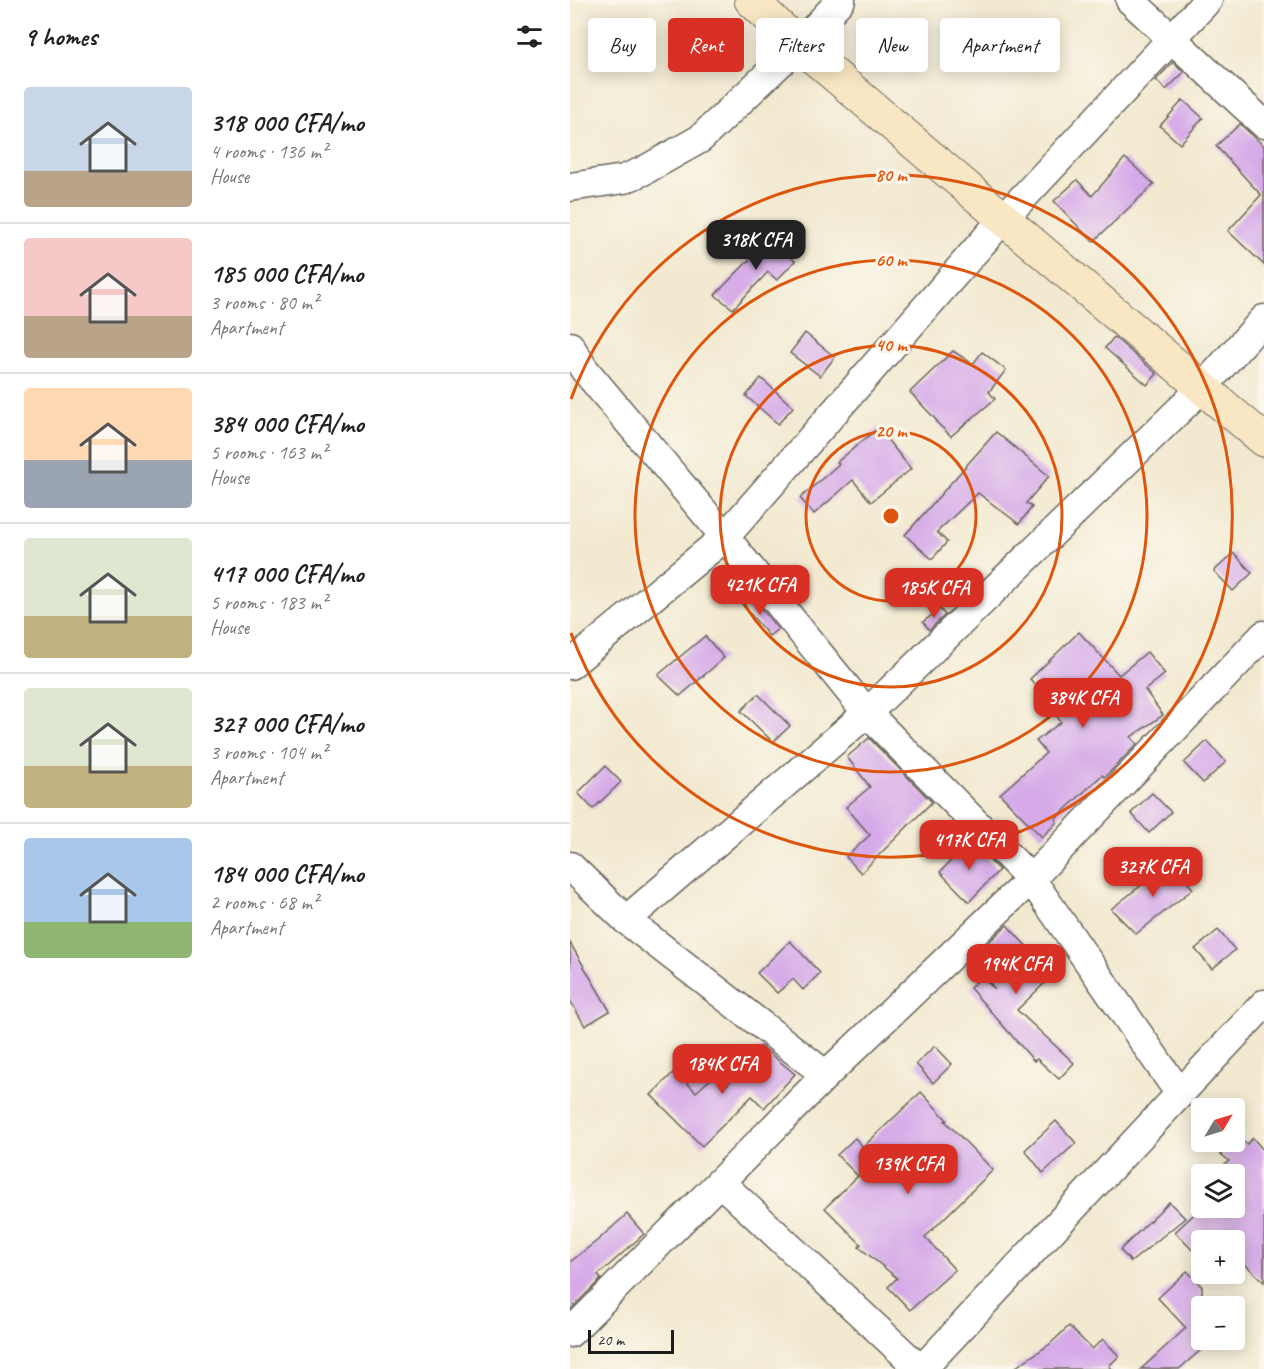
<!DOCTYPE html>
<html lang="en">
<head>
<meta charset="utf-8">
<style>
	body { margin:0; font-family:Caveat,sans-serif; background:#f6f6f6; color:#222; height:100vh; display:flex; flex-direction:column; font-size:22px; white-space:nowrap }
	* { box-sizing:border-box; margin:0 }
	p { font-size:20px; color:#767676 }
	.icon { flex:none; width:33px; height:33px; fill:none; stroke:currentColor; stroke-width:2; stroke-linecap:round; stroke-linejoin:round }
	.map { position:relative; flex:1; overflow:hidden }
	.sheet { display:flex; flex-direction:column; background:#fff; width:570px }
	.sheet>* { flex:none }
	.banner { position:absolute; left:18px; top:18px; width:570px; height:54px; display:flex; gap:12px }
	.needle { width:39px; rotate:52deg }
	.tools { position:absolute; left:621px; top:1098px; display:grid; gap:12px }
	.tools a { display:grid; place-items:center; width:54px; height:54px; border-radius:6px; background:#fff; box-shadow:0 3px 15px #0003; font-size:30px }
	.scale { position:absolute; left:18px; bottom:15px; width:86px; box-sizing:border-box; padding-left:6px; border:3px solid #1c1c1c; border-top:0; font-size:16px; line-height:21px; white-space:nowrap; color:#1c1c1c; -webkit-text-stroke:4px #fbf7ec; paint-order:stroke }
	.price { position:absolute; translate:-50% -51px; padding:0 14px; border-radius:12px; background:#d93025; color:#fff; font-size:20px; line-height:39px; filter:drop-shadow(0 2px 3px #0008) }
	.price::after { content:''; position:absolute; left:50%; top:36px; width:18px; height:14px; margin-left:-9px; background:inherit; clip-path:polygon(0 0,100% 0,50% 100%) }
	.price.active { background:#222; color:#fff }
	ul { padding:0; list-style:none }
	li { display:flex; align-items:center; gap:18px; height:150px; padding:0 24px }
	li+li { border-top:2px solid #e0e0e0 }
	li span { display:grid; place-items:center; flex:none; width:168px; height:120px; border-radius:6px; color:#555 }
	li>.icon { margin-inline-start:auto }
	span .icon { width:72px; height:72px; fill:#fffc; stroke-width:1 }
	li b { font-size:26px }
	h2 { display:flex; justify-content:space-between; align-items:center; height:72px; padding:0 24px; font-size:26px }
	.chip { padding:0 21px; border-radius:6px; background:#fff; box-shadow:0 3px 15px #0003; font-size:21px; line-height:54px }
	.chip.active { background:#d93025; color:#fff }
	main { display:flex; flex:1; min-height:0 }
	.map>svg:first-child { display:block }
	.building { fill:#d6aae8 }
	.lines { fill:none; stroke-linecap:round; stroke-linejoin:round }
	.street-casing { stroke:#67645b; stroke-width:31 }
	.secondary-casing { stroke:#67645b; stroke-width:35 }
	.street { stroke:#fff; stroke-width:28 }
	.secondary { stroke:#f9e7c3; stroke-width:33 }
	.ring { fill:none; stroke:#de560d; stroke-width:3 }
	.centre { fill:#de560d; stroke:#fbf7ec; stroke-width:3 }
	.ring-label { font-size:18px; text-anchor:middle; font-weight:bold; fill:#de560d; stroke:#fbf7ec; stroke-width:6; stroke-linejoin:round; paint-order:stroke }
</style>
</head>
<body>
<main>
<section class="sheet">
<h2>9 homes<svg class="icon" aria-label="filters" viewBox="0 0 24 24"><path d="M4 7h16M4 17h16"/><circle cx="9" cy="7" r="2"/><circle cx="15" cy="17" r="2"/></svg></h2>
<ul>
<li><span style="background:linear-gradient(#c9d6e8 70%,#b9a48a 0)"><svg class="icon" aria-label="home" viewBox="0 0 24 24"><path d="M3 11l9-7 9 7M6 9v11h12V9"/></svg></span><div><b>318 000 CFA/mo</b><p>4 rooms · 136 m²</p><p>House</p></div></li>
<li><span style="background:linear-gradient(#f6c9c9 65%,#b9a48a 0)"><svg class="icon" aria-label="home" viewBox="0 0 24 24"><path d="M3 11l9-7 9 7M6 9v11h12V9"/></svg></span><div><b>185 000 CFA/mo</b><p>3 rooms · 80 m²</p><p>Apartment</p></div></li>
<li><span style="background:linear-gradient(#ffd9b3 60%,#9aa5b1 0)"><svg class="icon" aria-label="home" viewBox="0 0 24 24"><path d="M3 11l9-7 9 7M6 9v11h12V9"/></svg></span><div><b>384 000 CFA/mo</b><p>5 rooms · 163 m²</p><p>House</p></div></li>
<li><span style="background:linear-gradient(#dfe7d0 65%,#c2b280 0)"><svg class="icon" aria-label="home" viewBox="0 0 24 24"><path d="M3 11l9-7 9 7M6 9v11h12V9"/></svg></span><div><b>417 000 CFA/mo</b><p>5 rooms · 183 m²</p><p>House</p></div></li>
<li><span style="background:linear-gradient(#dfe7d0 65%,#c2b280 0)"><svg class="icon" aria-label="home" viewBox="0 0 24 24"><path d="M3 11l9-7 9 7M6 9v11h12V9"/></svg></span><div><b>327 000 CFA/mo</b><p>3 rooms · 104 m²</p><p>Apartment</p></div></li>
<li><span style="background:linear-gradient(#a9c7e8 70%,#8fb573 0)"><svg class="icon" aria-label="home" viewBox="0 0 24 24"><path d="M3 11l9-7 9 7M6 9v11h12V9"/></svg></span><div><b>184 000 CFA/mo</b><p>2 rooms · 68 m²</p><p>Apartment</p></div></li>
</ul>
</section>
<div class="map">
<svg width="694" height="1369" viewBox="0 0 694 1369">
	<rect width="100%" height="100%" fill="#fbf7ec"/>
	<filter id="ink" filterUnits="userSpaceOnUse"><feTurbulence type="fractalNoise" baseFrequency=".0167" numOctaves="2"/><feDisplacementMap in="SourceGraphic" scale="12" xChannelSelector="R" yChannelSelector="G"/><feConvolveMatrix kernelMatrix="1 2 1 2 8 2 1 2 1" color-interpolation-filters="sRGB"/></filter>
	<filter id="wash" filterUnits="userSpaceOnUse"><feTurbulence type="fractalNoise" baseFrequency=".008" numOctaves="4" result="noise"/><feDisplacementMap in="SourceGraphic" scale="24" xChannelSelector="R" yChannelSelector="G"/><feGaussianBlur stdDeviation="1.35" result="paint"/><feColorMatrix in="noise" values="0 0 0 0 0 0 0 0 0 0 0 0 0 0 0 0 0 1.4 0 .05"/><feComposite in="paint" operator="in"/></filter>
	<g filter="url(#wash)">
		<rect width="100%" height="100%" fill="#f2e9d0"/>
		<g id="blocks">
			<g class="building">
				<polygon points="603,62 614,72 596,90 586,80"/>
				<polygon points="613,100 633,118 610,144 590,126"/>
				<polygon points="670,124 694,146 694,265 658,231 691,195 646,146"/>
				<polygon points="555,158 584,184 523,242 484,201 507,180 522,196"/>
				<polygon points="197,235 225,261 207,280 198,272 163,309 145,295 182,257 179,254"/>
				<polygon points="235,333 265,357 250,376 220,353"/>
				<polygon points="544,337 587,374 577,385 535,348"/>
				<polygon points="383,351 403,364 412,352 436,370 419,392 425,399 381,436 366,422 367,421 340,392"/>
				<polygon points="191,378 223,407 208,424 176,396"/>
				<polygon points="308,428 341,469 301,502 283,480 244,514 230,498 269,464 267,462"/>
				<polygon points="426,432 479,476 456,503 462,507 449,524 408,493 367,532 377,542 362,559 335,535"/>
				<polygon points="664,553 682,573 663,591 644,571"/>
				<polygon points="181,596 208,629 199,636 172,604"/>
				<polygon points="370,609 375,615 359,630 353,622"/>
				<polygon points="509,632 549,675 577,652 595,674 575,690 593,715 561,737 567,744 539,773 534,777 532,775 485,819 487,822 472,837 430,794 476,753 466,741 491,722 483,711 488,708 460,679"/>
				<polygon points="135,636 154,658 110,696 88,675"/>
				<polygon points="188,694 220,726 203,742 171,711"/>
				<polygon points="299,738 362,802 291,873 276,857 300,835 276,807 300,787 277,757"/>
				<polygon points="637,741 656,762 633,783 614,763"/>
				<polygon points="35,766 51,782 23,809 8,793"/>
				<polygon points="582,793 601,812 579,833 561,813"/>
				<polygon points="400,841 429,870 399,902 370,872"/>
				<polygon points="601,862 623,889 566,934 541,909"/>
				<polygon points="437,925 483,975 447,1010 504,1063 489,1079 467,1059 464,1061 400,988 411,977 425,989 400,960"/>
				<polygon points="648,930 665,950 642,969 625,949"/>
				<polygon points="220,941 250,973 233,990 223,979 207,993 187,973"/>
				<polygon points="0,943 40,1011 15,1026 0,1000"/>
				<polygon points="191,1046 225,1074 194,1108 182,1096 132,1146 81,1095 105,1071 126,1092 144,1076 154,1088"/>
				<polygon points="365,1046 382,1064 363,1083 346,1064"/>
				<polygon points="351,1092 377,1120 375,1121 423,1170 355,1237 385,1270 340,1310 318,1287 327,1278 289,1247 291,1244 255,1208 288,1176 267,1155 285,1138 293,1147"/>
				<polygon points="486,1121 506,1143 473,1173 455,1150"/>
				<polygon points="683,1138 694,1151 694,1282 664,1254 664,1240 632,1240 632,1260 605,1232 632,1207 664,1208 664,1174 661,1174 653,1166 659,1161 637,1142 674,1142 677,1144"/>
				<polygon points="599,1202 615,1218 561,1262 550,1250"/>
				<polygon points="57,1214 74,1234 28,1275 31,1279 0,1310 0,1262 28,1240"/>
				<polygon points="617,1271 632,1287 632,1349 609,1369 571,1369 616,1328 588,1298"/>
				<polygon points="499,1326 522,1349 533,1339 549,1356 539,1366 542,1369 443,1369 480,1344"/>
			</g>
		</g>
	</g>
	<g filter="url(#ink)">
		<use href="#blocks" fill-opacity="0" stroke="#67645b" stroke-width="1.5"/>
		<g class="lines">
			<g class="street-casing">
				<g id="street">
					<polyline points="560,0 694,124"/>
					<polyline points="0,187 54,179 73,171 130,139 229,45 271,0"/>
					<polyline points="0,346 14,369 155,537 297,713 461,879 610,1094"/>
					<polyline points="0,665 155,537 433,219 638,0"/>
					<polyline points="0,866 56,920 256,1075"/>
					<polyline points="56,920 297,713 633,387 694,319"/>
					<polyline points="150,1182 350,1369"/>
					<polyline points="0,1333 256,1075 461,879 694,635"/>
					<polyline points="352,1369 694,1004"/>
				</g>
			</g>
			<g class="secondary-casing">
				<polyline id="secondary" points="181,0 229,45 694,440"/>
			</g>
			<use href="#street" class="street"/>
			<use href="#secondary" class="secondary"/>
		</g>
	</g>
	<g class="ring">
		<circle cx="321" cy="516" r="85"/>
		<circle cx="321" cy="516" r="171"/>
		<circle cx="321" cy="516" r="256"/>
		<path d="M1 399A341 341 0 1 1 1 633"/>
	</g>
	<circle cx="321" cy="516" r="9" class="centre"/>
	<g class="ring-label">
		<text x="321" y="181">80 m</text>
		<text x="321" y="266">60 m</text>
		<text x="321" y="351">40 m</text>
		<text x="321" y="437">20 m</text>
	</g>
</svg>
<div class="tools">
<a><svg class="needle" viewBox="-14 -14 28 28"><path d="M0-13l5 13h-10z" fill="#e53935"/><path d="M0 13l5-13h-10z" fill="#767676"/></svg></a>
<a><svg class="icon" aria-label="layers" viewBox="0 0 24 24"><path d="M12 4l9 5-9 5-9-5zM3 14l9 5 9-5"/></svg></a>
<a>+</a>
<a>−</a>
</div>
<div class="scale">20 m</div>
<b class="price active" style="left:186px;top:271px">318K CFA</b>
<b class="price" style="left:190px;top:616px">421K CFA</b>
<b class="price" style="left:364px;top:619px">185K CFA</b>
<b class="price" style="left:513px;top:729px">384K CFA</b>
<b class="price" style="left:399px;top:871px">417K CFA</b>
<b class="price" style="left:583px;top:898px">327K CFA</b>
<b class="price" style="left:446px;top:995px">194K CFA</b>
<b class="price" style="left:152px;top:1095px">184K CFA</b>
<b class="price" style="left:338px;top:1195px">139K CFA</b>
<div class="banner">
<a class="chip">Buy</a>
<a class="chip active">Rent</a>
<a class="chip">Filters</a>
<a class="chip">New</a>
<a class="chip">Apartment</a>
</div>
</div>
</main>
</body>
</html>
